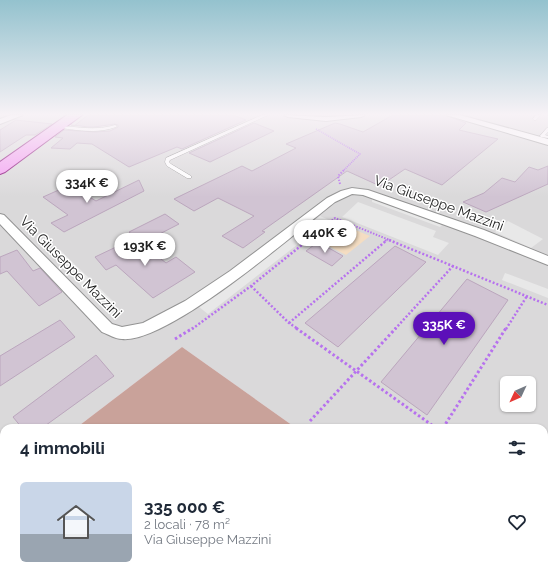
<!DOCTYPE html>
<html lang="it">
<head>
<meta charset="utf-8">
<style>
	body { margin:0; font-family:Raleway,sans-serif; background:#f2f2f3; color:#1f2937; height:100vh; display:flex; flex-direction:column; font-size:15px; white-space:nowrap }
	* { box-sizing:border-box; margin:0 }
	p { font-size:13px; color:#747a83 }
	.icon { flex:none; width:22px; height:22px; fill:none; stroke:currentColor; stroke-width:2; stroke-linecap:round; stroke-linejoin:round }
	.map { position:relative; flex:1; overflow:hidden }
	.drawer { position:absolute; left:0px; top:424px; width:548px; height:156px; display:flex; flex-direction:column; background:#fff; border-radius:12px 12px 0 0; box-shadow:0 1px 3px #0004 }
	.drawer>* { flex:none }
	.needle { width:26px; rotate:226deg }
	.tools { position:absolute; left:500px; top:376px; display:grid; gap:8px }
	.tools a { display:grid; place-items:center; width:36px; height:36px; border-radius:6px; background:#fff; box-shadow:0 1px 3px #0004; font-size:20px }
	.price { position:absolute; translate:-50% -34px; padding:0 9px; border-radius:14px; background:#fff; color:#222; font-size:13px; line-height:26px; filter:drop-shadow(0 1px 2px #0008) }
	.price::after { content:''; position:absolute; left:50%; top:24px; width:12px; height:9px; margin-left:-6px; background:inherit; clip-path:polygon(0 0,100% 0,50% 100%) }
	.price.selected { background:#5c10b9; color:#fff }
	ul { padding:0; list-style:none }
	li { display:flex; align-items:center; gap:12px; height:100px; padding:0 20px }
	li+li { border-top:1px solid #e0e1e3 }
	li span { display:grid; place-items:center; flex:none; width:112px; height:80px; border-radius:6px; color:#555 }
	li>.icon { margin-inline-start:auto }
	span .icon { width:48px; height:48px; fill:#fffc; stroke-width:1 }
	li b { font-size:17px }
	h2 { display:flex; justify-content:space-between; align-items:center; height:48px; padding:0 20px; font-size:17px }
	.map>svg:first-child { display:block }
	.residential { fill:#dad9da; fill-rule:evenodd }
	.forest { fill:#c9a29a }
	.park { fill:#f4ddc2 }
	.parking { fill:#e8e8e8 }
	.building { fill:#d1c4d3; stroke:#bba6bd }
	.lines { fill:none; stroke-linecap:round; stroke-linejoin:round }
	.lane-casing { stroke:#939393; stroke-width:1 }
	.street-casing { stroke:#939393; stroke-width:2 }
	.primary-casing { stroke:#890c7a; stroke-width:2 }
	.path-far4 { stroke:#b772ee; stroke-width:1.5; stroke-dasharray:1 1; stroke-linecap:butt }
	.path-far3 { stroke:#b772ee; stroke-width:2; stroke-dasharray:1.5 1.5; stroke-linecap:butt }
	.path-far2 { stroke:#b772ee; stroke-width:2.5; stroke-dasharray:2 2; stroke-linecap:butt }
	.path-far1 { stroke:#b772ee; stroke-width:3; stroke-dasharray:2.5 2.5; stroke-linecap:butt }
	.path { stroke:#b772ee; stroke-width:4; stroke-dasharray:3 3; stroke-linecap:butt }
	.lane { fill:#fff; fill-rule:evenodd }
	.street { fill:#fff; fill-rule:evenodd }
	.primary { fill:#f4a0f2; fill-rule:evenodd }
	.labels { text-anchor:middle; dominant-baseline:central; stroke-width:3; stroke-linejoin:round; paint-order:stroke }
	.street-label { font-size:14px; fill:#1c1c1c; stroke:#fff }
</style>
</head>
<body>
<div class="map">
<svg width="548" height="580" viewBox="0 0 548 580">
	<rect width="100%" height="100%" fill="#ede3ec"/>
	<g class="residential">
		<polygon points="0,115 74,115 0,167"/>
		<path d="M78,115h470v465h-36l-6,-4h38v-148h-248l-114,-81 -106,81h-72v56l-4,3v-316zM507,383h22v22h-22z"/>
		<polygon points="106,576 291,576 295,580 102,580"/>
	</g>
	<g class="forest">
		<polygon points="182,347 296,428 76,428"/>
		<polygon points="4,484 4,576 106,576 102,580 0,580 0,487"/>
		<polygon points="291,576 506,576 512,580 295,580"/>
	</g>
	<polygon class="park" points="336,222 370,236 346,255 315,239"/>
	<g class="parking">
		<polygon points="372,199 442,225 440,227 372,202"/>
		<polygon points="358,202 436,231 433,237 449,243 438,255 342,217"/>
		<polygon points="320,216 329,220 208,314 199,307"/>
		<polygon points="508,221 543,239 531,248 495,232"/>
		<polygon points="60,250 114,302 111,316 51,255"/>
		<polygon points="505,273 548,289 548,298 502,280"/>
	</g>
	<g class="building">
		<polygon points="88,115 233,115 246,120 182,149 177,147 129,167 92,144 77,143 70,149 51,148 63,138 55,137 64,130 95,132 110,131 118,127 118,125 115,124 94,127 88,127 81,126 71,125 74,126"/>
		<polygon points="393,115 445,115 466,123 459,130 498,139 442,185 405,169 380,186 347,171 262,231 265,232 243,248 222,236 254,216 218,198 194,211 174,199 242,166 252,171 296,148 286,144 335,123 340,124 363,132"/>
		<polygon points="16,120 52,124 35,135 26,135 0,152 0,130"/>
		<polygon points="254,123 274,131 210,162 189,153"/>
		<polygon points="548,166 548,184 486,212 463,202 484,193 502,178 515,182 529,167 538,170"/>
		<polygon points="139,180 144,191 64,232 51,223 68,215 43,197 70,185 96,201"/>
		<polygon points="165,214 179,224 142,243 129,232"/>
		<polygon points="135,238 166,263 176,257 195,272 153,298 116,265 106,270 95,257"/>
		<polygon points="318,242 343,256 332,266 306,251"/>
		<polygon points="395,246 426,262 338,347 305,323"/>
		<polygon points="17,250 33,271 40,268 62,292 39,306 7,271 0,274 0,257"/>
		<polygon points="467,279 508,300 427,415 381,382"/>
		<polygon points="60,320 75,337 0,386 0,356"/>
		<polygon points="96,355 114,376 42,428 22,428 13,417"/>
	</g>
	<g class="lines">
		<g class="lane-casing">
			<g id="lane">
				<polygon points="262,115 268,115 170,160 169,162 171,164 191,176 191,178 187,178 167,166 165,162 166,158"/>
				<polygon points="536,115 541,115 536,120 534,120 533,119"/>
				<path d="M115,125l2,1 -1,1c-18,7 -37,3 -56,1l-2,-1 2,-1c19,1 36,5 55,-1z"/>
				<polygon points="547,128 548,128 548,132 545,135 548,136 548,138 541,137 540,136"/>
			</g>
		</g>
		<g class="street-casing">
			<g id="street">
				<polygon points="11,115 23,115 0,124 0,119"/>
				<polygon points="284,115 326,117 365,115 361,117 326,121 288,117"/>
				<polygon points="446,115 460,115 548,139 548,145"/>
				<path d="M352,188l16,2 116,40 64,26v9l-73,-29 -112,-41 -11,-1 -17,8c-40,31 -167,142 -213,137 -7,0 -14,-5 -20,-7l-102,-108v-10l4,1 108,109 10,3 21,-4 42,-22 45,-30 97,-73 14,-7z"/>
			</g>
		</g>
		<g class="primary-casing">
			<polygon id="primary" points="67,115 82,115 5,172 0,174 0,162"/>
		</g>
		<polyline class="path-far4" points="316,129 360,154 343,171"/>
		<g class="path-far3">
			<polyline points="340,184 338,176 344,170"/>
			<polyline points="306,241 335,218 392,241"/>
			<polyline points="385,241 388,239"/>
		</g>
		<g class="path-far2">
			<polyline points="389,240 548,305"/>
			<polyline points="251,286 289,323 298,329"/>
			<polyline points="289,323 387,240"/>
			<polyline points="192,329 251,286 308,240"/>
			<polyline points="395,329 453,266"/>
			<polyline points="506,329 527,296"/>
		</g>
		<g class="path-far1">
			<polyline points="296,328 436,428"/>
			<polyline points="175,339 193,328"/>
			<polyline points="310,421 396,328"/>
			<polyline points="443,428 506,328"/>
		</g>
		<polyline class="path" points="544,493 548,495"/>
		<use href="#lane" class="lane"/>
		<use href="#street" class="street"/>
		<use href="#primary" class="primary"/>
	</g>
	<linearGradient id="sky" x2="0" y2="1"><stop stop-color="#94c2ce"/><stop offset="0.58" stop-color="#f7f2f6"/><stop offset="1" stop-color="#f7f2f6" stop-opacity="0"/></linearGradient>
	<rect width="548" height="197" fill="url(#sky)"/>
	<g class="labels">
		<g class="street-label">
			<text transform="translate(439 203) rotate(20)">Via Giuseppe Mazzini</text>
			<text transform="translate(71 267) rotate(45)">Via Giuseppe Mazzini</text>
		</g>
	</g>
</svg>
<div class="tools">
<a><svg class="needle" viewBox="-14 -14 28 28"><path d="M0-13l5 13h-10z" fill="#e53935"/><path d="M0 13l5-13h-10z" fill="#747a83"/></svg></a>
</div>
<b class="price" style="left:87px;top:204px">334K €</b>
<b class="price" style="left:325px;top:254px">440K €</b>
<b class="price" style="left:145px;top:267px">193K €</b>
<b class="price selected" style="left:444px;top:346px">335K €</b>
<section class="drawer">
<h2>4 immobili<svg class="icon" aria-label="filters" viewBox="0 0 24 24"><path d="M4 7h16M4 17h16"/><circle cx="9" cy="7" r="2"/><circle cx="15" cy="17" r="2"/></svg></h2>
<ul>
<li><span style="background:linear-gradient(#c9d6e8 65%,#9aa5b1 0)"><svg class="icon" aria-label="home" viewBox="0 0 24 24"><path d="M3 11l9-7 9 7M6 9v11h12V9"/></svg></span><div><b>335 000 €</b><p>2 locali · 78 m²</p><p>Via Giuseppe Mazzini</p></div><svg class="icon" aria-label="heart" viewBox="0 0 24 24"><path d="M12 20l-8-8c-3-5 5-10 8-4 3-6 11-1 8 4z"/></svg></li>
</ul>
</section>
</div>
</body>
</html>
